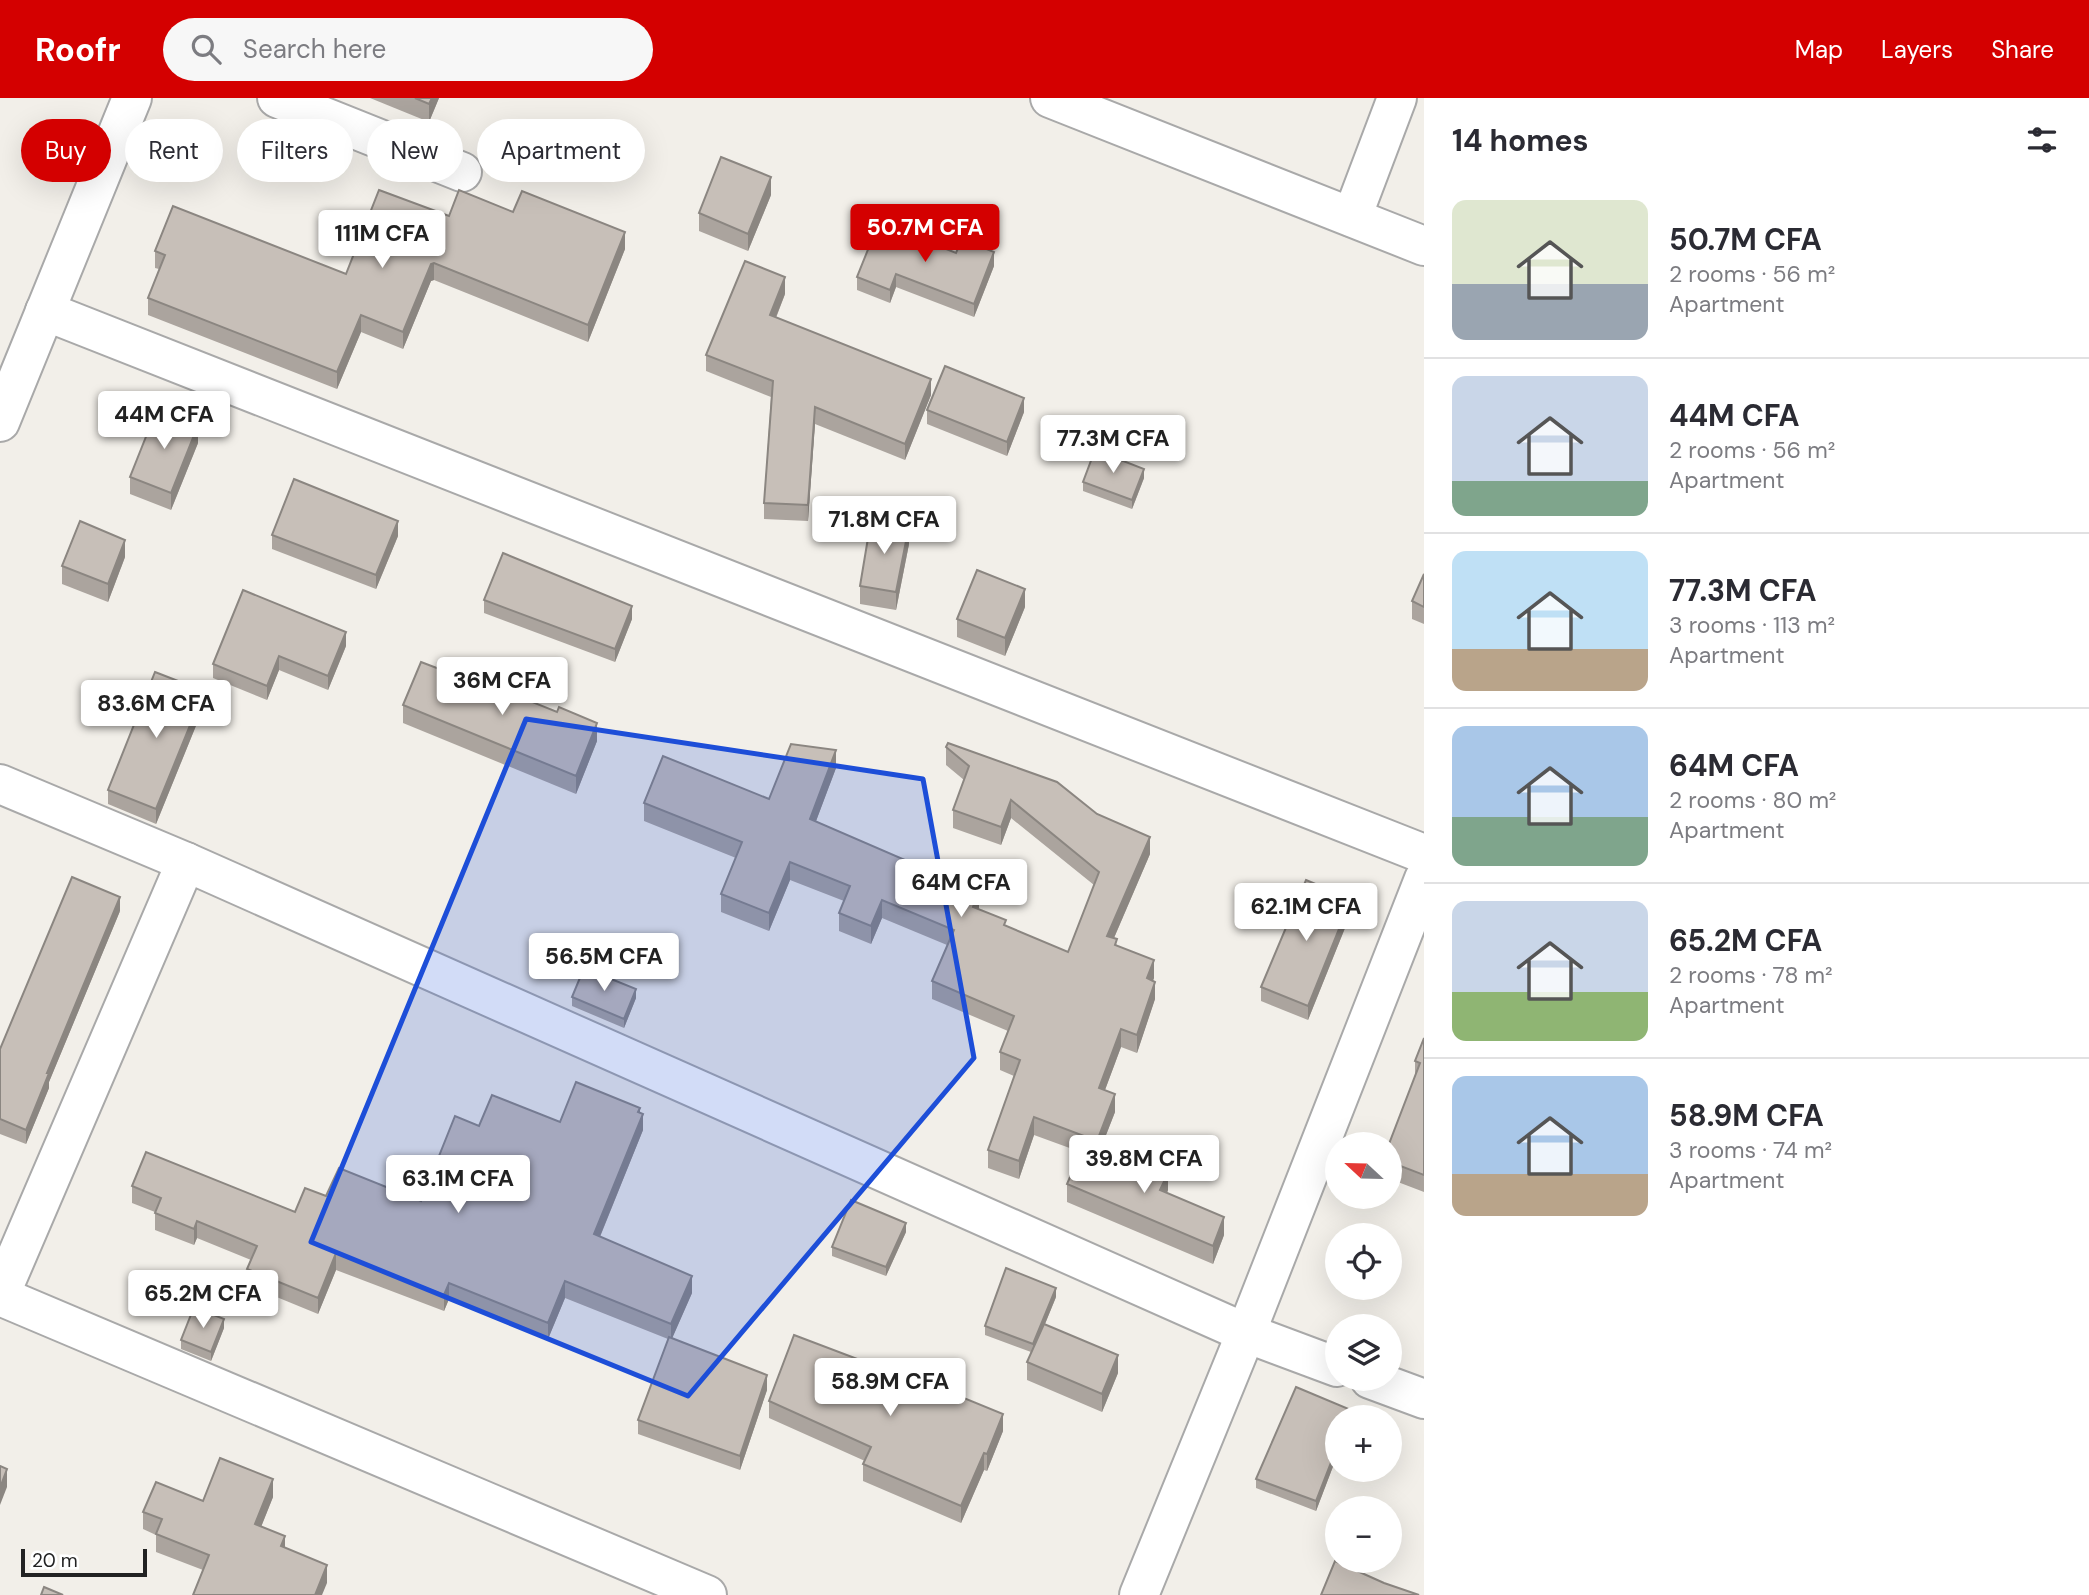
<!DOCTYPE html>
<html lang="en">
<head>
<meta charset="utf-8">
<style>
	body { margin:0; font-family:"DM Sans",sans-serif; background:#f7f7f7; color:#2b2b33; height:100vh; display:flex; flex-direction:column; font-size:26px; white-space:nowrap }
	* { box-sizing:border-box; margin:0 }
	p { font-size:23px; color:#7c7c81 }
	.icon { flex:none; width:38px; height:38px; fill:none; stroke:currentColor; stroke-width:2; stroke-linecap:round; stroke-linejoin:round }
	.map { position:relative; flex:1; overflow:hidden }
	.side { display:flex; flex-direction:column; background:#fff; width:665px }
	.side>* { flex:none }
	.hud { position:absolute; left:21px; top:21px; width:665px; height:63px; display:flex; gap:14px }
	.needle { width:46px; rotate:292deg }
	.controls { position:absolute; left:1325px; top:1034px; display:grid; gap:14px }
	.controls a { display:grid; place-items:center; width:77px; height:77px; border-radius:50%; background:#fff; box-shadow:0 7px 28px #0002; font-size:35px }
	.scale { position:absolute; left:21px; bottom:18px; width:126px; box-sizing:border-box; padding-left:7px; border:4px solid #222; border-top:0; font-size:19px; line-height:24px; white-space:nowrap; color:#222; -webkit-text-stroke:5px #fff; paint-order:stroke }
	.price { position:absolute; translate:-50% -60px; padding:0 16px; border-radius:7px; background:#fff; color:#222; font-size:23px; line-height:46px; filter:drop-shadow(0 2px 4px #0008) }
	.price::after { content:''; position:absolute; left:50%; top:42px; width:21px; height:16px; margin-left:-10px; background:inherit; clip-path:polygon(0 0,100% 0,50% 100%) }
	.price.current { background:#d40000; color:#fff }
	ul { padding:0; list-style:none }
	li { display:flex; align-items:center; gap:21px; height:175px; padding:0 28px }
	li+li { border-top:2px solid #e1e1e2 }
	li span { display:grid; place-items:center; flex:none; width:196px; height:140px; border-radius:14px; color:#555 }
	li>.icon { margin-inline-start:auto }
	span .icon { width:84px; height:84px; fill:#fffc; stroke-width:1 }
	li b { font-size:30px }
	h2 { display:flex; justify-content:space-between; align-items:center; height:84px; padding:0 28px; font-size:30px }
	.pill { padding:0 24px; border-radius:32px; background:#fff; box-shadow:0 7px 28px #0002; font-size:24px; line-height:63px }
	.pill.current { background:#d40000; color:#fff }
	header { display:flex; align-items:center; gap:42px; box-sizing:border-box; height:98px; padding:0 35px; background:#d40000; color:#fff }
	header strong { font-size:33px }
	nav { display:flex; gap:38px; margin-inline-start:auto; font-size:24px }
	.search { width:490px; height:63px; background:#f7f7f7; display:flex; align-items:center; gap:18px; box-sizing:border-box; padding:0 24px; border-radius:38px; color:#7c7c81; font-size:26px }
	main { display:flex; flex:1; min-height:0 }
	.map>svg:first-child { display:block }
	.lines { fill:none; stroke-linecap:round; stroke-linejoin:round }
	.minor-casing { stroke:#a9a9a9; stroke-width:42 }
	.minor { stroke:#fff; stroke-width:38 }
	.wall { fill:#aba49e }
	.shaded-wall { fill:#8b8681 }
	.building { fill:#c7bfb8; stroke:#8b8681; stroke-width:2 }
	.marked { fill:#1d4ed8; fill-opacity:0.2; stroke:#1d4ed8; stroke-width:5; stroke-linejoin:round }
</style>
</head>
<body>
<header>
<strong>Roofr</strong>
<div class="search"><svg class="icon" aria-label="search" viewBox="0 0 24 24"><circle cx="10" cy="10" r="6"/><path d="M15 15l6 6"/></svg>Search here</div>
<nav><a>Map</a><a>Layers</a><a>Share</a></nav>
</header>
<main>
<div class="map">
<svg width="1424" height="1497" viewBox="0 0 1424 1497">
	<rect width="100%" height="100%" fill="#f2efe9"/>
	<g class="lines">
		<g class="minor-casing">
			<g id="minor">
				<polyline points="277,0 462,74"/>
				<polyline points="1050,0 1424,148"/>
				<polyline points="1352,119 1397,0"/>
				<polyline points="45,213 1424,756"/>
				<polyline points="0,324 132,0"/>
				<polyline points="0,686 186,764 1246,1235 1337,1269"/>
				<polyline points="0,1197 186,764"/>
				<polyline points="0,1198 707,1497"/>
				<polyline points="1370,1281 1424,1301"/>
				<polyline points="1139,1497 1246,1235 1424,781"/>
			</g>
		</g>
		<use href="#minor" class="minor"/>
	</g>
	<g class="wall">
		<polygon points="370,0 439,0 429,24"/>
		<polygon points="771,97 748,153 699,133 699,115"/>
		<polygon points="513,114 625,151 588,244 434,182 431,183 403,251 361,234 337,291 148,217 148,200 159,171 155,170 155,153 346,176 449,118"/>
		<polygon points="956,155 994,168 974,219 896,189 890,205 857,192 857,179"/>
		<polygon points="785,196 776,220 931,297 905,362 815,326 808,423 764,421 764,405 771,299 706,273 706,257"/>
		<polygon points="927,312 1024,314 1007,358 927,326"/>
		<polygon points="198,345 171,412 130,396 130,379"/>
		<polygon points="1144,380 1132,411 1083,393 1083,384"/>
		<polygon points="272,437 398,438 376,491 272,451"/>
		<polygon points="909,446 896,512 860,506 860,488"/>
		<polygon points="125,459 108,504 62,486 62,468"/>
		<polygon points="1424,476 1424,526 1412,521 1412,503"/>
		<polygon points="484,502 632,521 615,564 484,515"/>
		<polygon points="1025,509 1005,558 957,539 957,521"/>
		<polygon points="346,548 328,592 279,572 267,602 213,580 213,566"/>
		<polygon points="447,574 597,643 576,696 403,625 403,607"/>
		<polygon points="204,608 156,726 108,706 108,692"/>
		<polygon points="946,649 1097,716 1150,756 1114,840 1117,848 1154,880 1153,882 1155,901 1137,955 1121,949 1105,992 1115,1014 1097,1060 1034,1037 1019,1081 988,1070 988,1052 1014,978 1000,972 1000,954 1008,933 932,901 932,883 947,847 882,820 871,846 839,833 839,815 844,803 790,782 769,833 721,814 721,796 736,760 644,723 644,705 769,701 836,670 816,723 979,811 1006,828 1068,854 1094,787 1011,720 1001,747 953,730 953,712 964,682 946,667"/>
		<polygon points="120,813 49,984 49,990 26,1046 0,1036 0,951"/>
		<polygon points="1351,815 1308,922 1261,903 1261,889"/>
		<polygon points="572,899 636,900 624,930 572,908"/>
		<polygon points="1424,940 1424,1094 1390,1081 1390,1046 1415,978 1415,963"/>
		<polygon points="640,1015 643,1032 600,1139 692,1195 672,1240 767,1292 740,1372 638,1336 638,1322 668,1241 565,1200 548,1241 449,1201 444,1213 336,1172 318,1216 247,1187 247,1171 251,1162 197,1140 194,1147 155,1132 155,1114 132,1105 132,1088 295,1114 326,1098 421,1103 479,1028 560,1024"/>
		<polygon points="1105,1069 1168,1092 1167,1095 1224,1137 1213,1166 1067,1104 1067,1086"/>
		<polygon points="906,1134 886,1178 832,1158 832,1149"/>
		<polygon points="1056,1199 1045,1226 1118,1275 1102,1314 1027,1282 1027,1264 1031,1254 985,1237 985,1228"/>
		<polygon points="224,1230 211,1263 181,1251 181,1242"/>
		<polygon points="1296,1289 1351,1312 1351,1320 1337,1320 1337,1358 1316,1413 1256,1390 1256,1381"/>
		<polygon points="769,1303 1003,1333 987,1373 984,1372 961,1425 863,1383 863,1366 865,1363 769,1320"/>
		<polygon points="273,1399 261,1429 327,1485 203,1472 156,1454 156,1437 143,1431 143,1414 203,1403"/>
	</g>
	<g class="shaded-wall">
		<polygon points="432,0 439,0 429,24 429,6"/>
		<polygon points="771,79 771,97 748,153 748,136"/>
		<polygon points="625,134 625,151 588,244 588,227"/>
		<polygon points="994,154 994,168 974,219 974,206"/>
		<polygon points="434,165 434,182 431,183 403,251 403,234 431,166"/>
		<polygon points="896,176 896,189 890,205 890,192"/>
		<polygon points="785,179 785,196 770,234 770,217"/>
		<polygon points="361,217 361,234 337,291 337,274"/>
		<polygon points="931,281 931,297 905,362 905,346"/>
		<polygon points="1024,300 1024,314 1007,358 1007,344"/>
		<polygon points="815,309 815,326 808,423 808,407"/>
		<polygon points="198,327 198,345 171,412 171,395"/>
		<polygon points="1144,371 1144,380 1132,411 1132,402"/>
		<polygon points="398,423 398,438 376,491 376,477"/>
		<polygon points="909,428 909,446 896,512 896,494"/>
		<polygon points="125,442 125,459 108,504 108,486"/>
		<polygon points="1025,491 1025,509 1005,558 1005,540"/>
		<polygon points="632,508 632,521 615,564 615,551"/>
		<polygon points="346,534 346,548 328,592 328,578"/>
		<polygon points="279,558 279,572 267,602 267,588"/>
		<polygon points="204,593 204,608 156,726 156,711"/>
		<polygon points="597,625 597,643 576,696 576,678"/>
		<polygon points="836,652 836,670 810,739 810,721"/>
		<polygon points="1011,702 1011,720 1001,747 1001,729"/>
		<polygon points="1150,739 1150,756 1107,856 1107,838"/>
		<polygon points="790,764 790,782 769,833 769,815"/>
		<polygon points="979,794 979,812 973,809"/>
		<polygon points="120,799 120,813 49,984 49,990 26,1046 26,1032 47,975"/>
		<polygon points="1351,801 1351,815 1308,922 1308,908"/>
		<polygon points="882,802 882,820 871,846 871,828"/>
		<polygon points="1154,862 1154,880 1147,898 1147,880"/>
		<polygon points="1155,884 1155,901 1137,955 1137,937"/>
		<polygon points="636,891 636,900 624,930 624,921"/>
		<polygon points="1121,931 1121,949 1099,1008 1099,990"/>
		<polygon points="1115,996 1115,1014 1097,1060 1097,1043"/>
		<polygon points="640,1010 640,1023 643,1016 643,1032 594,1153 594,1136"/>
		<polygon points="1034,1019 1034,1037 1019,1081 1019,1063"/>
		<polygon points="1168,1075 1168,1092 1160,1110 1160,1092"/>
		<polygon points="1224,1119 1224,1137 1213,1166 1213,1148"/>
		<polygon points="197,1123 197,1140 194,1147 194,1131"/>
		<polygon points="906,1125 906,1134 886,1178 886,1169"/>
		<polygon points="336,1155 336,1172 318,1216 318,1200"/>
		<polygon points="692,1178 692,1195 671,1243 671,1226"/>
		<polygon points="565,1183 565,1200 548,1241 548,1225"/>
		<polygon points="449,1185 449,1201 444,1213 444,1197"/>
		<polygon points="1056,1190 1056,1199 1033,1255 1033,1246"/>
		<polygon points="224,1221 224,1230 211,1263 211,1254"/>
		<polygon points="1118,1257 1118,1275 1102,1314 1102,1296"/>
		<polygon points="767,1277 767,1292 740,1372 740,1358"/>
		<polygon points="1003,1316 1003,1333 987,1373 987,1356"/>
		<polygon points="1337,1349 1337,1358 1316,1413 1316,1403"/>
		<polygon points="984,1355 984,1372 961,1425 961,1408"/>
		<polygon points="7,1371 7,1389 0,1407 0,1390"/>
		<polygon points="273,1381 273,1399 255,1444 255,1426"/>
		<polygon points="285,1438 285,1456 281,1448"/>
		<polygon points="327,1467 327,1485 322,1497 315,1497"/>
	</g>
	<g class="building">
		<polygon points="415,0 432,0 429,6"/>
		<polygon points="721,59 771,79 748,136 699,115"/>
		<polygon points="379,92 449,118 459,92 513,114 522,93 625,134 588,227 434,165 431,166 403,234 361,217 337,274 148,200 165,157 155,153 173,108 346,176"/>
		<polygon points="879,124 956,155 962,141 994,154 974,206 896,176 890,192 857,179"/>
		<polygon points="745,163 785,179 770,217 931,281 905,346 815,309 808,407 764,405 773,283 706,257"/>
		<polygon points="945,268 1024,300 1007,344 927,312"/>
		<polygon points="157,311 198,327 171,395 130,379"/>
		<polygon points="1095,352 1144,371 1132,402 1083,384"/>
		<polygon points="294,381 398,423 376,477 272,437"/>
		<polygon points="871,422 909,428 896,494 860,488"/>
		<polygon points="80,423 125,442 108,486 62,468"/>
		<polygon points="503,455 632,508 615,551 484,502"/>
		<polygon points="977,472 1025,491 1005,540 957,521"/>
		<polygon points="1424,476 1424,509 1412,503"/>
		<polygon points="243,492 346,534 328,578 279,558 267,588 213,566"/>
		<polygon points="421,564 447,574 448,570 557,614 559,609 597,625 576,678 403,607"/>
		<polygon points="155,574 204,593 156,711 108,692"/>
		<polygon points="948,645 1057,684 1097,716 1150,739 1107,838 1117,841 1115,847 1154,862 1147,880 1155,884 1137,937 1121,931 1099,990 1115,996 1097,1043 1034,1019 1019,1063 988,1052 1020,962 1000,954 1014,918 932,883 954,832 882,802 871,828 839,815 850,788 790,764 769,815 721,796 742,744 644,705 663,658 769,701 791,646 836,652 810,721 979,794 973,809 1006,822 1004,827 1068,854 1099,774 1011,702 1001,729 953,712 969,668 946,649"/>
		<polygon points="72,779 120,799 47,975 49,975 26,1032 0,1021 0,951"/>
		<polygon points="1306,782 1351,801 1308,908 1261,889"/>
		<polygon points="584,870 636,891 624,921 572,899"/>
		<polygon points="1424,940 1424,1077 1390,1064 1389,1046 1420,965 1415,963"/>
		<polygon points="576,984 640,1010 638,1014 643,1016 594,1136 692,1178 671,1226 565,1183 548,1225 449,1185 444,1197 336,1155 318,1200 247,1171 257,1148 197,1123 194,1131 155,1115 161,1100 132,1088 146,1054 295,1114 305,1090 326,1098 339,1070 421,1103 455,1018 479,1028 492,997 560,1024"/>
		<polygon points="1113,1050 1168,1075 1160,1092 1224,1119 1213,1148 1067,1086 1079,1058 1105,1069"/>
		<polygon points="851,1102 906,1125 886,1169 832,1149"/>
		<polygon points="1006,1170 1056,1190 1033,1246 985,1228"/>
		<polygon points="194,1209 224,1221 211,1254 181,1242"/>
		<polygon points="1044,1226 1118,1257 1102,1296 1027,1264"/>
		<polygon points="794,1237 902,1278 903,1275 1003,1316 987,1356 984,1355 961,1408 863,1366 871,1349 769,1303"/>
		<polygon points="669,1239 767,1277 740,1358 638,1322"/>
		<polygon points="1296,1289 1351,1312 1348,1320 1337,1320 1337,1349 1316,1403 1256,1381"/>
		<polygon points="220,1360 273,1381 255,1426 285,1438 281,1448 327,1467 315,1497 193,1497 209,1457 156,1436 162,1421 143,1414 156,1384 203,1403"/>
		<polygon points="0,1368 7,1371 0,1390"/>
		<polygon points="1335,1463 1384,1485 1419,1497 1321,1497"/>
		<polygon points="44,1489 63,1497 41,1497"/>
	</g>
	<path class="marked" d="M526,621l397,60 51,279 -286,338 -377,-154z"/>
</svg>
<div class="controls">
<a><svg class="needle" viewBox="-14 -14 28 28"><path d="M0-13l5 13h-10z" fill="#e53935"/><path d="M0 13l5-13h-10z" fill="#7c7c81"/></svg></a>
<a><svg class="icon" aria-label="locate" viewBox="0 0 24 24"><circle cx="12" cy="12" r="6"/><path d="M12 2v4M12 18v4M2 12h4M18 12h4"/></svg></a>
<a><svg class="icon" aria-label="layers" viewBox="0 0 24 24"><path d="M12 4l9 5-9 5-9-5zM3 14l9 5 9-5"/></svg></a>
<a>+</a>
<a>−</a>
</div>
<div class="scale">20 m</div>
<b class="price current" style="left:925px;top:166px">50.7M CFA</b>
<b class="price" style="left:382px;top:172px">111M CFA</b>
<b class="price" style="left:164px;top:353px">44M CFA</b>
<b class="price" style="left:1113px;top:377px">77.3M CFA</b>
<b class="price" style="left:884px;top:458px">71.8M CFA</b>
<b class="price" style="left:502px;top:619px">36M CFA</b>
<b class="price" style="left:156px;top:642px">83.6M CFA</b>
<b class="price" style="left:961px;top:821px">64M CFA</b>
<b class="price" style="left:1306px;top:845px">62.1M CFA</b>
<b class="price" style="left:604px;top:895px">56.5M CFA</b>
<b class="price" style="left:1144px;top:1097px">39.8M CFA</b>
<b class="price" style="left:458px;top:1117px">63.1M CFA</b>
<b class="price" style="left:203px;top:1232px">65.2M CFA</b>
<b class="price" style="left:890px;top:1320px">58.9M CFA</b>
<div class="hud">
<a class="pill current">Buy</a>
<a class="pill">Rent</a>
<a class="pill">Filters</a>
<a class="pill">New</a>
<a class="pill">Apartment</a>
</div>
</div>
<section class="side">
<h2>14 homes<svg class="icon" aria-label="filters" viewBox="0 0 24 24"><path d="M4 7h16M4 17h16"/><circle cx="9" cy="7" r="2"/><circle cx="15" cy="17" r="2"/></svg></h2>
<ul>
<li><span style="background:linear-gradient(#dfe7d0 60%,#9aa5b1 0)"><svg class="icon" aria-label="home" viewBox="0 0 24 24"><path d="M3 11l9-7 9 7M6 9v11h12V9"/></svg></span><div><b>50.7M CFA</b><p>2 rooms · 56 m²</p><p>Apartment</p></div></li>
<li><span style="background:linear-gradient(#c9d6e8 75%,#7fa58c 0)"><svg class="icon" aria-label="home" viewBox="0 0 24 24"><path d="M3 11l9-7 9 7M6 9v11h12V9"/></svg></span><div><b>44M CFA</b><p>2 rooms · 56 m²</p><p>Apartment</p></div></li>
<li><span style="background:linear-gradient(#bfe0f5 70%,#b9a48a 0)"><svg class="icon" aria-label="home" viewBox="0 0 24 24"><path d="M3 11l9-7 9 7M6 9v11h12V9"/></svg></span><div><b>77.3M CFA</b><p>3 rooms · 113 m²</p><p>Apartment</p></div></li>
<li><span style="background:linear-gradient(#a9c7e8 65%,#7fa58c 0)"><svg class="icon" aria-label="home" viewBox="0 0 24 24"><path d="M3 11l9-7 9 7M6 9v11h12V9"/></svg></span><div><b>64M CFA</b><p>2 rooms · 80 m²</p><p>Apartment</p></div></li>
<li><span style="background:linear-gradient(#c9d6e8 65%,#8fb573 0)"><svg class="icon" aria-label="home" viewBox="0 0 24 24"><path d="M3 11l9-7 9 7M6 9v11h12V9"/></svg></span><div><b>65.2M CFA</b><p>2 rooms · 78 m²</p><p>Apartment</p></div></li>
<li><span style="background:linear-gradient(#a9c7e8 70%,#b9a48a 0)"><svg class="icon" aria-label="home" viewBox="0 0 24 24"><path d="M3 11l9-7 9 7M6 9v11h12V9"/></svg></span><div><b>58.9M CFA</b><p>3 rooms · 74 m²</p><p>Apartment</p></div></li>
</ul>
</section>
</main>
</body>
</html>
